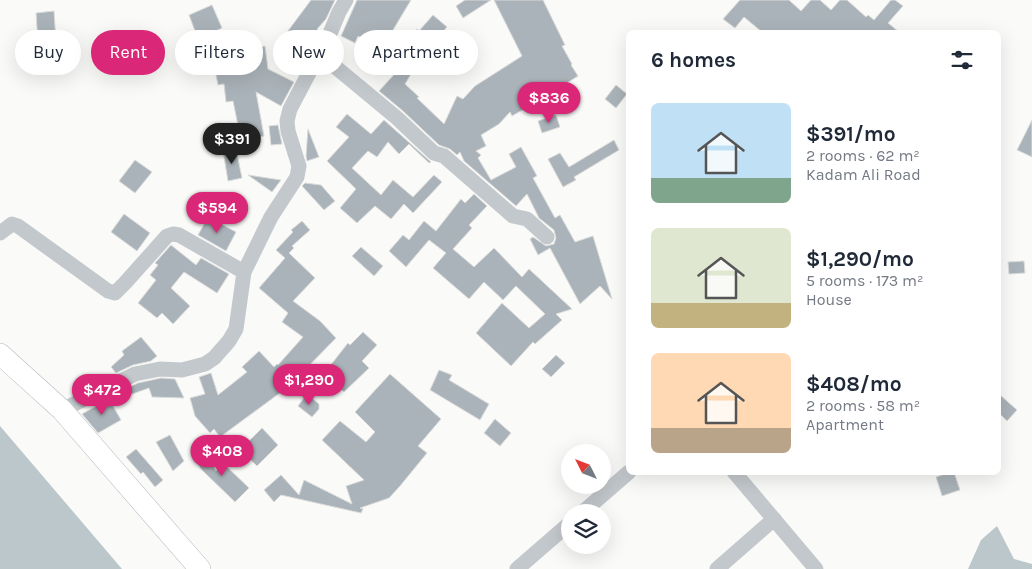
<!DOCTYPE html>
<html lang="en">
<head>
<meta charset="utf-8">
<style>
	body { margin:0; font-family:Karla,sans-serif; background:#f2f2f3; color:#1f2937; height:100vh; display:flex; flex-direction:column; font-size:19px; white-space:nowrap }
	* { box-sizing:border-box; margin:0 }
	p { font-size:16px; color:#747a83 }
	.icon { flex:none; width:28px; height:28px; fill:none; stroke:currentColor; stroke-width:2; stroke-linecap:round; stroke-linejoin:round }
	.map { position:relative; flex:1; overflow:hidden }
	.panel { position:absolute; left:626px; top:30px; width:375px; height:445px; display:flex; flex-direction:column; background:#fff; border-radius:8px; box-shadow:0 5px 20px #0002 }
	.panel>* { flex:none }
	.banner { position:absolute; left:15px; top:30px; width:475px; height:45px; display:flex; gap:10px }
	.needle { width:32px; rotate:312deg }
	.buttons { position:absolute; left:561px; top:444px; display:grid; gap:10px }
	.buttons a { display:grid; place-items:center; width:50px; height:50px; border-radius:50%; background:#fff; box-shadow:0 5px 20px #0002; font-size:25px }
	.price { position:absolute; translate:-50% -42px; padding:0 11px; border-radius:18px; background:#db2777; color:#fff; font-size:16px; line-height:32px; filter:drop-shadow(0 1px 2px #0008) }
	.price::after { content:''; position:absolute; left:50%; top:30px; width:15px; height:11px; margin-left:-8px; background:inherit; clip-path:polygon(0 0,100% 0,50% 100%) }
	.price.on { background:#222; color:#fff }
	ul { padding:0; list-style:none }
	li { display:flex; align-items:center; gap:15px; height:125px; padding:0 25px }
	li span { display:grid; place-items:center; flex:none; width:140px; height:100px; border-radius:8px; color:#555 }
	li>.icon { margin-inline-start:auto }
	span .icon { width:60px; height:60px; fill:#fffc; stroke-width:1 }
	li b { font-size:21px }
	h2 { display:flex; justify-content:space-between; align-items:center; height:60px; padding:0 25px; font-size:21px }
	.pill { padding:0 18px; border-radius:22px; background:#fff; box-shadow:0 5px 20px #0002; font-size:18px; line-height:45px }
	.pill.on { background:#db2777; color:#fff }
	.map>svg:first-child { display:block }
	.water { fill:#bbc7cb }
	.building { fill:#aab3b9; stroke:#dcdcda }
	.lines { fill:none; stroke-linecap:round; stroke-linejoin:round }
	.secondary-casing { stroke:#b3babf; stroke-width:22 }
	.street { stroke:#c3c8cc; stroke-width:15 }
	.secondary { stroke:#fff; stroke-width:21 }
</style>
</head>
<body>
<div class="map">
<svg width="1032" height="569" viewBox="0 0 1032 569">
	<rect width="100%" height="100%" fill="#fafaf8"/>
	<g class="water">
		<polygon points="0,426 122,569 0,569"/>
		<polygon points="997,526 1014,559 1032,564 1032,569 968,569 981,540"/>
	</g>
	<g class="building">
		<polygon points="311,0 335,0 326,19 317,29 320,32 314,48 301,66 276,47"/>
		<polygon points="357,0 411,0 381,50 358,36 355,43 341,36"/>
		<polygon points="465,0 491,0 463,18 456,6"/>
		<polygon points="494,0 543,0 565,45 562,46 572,64 571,65 578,76 543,98 536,87 518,98 524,109 512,116 510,112 499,124 481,135 486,146 476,151 481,155 478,158 491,180 516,167 509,154 521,147 537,176 533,178 555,218 560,215 575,242 593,236 612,299 600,286 580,304 550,248 538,255 530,239 533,237 546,246 554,244 556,238 554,230 539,218 527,194 516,206 464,161 460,152 457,155 450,149 439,145 403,111 379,91 401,67 392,61 417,29 419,31 433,15 447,27 422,56 405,84 419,97 417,98 444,124 457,96 463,99 475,86 522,56"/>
		<polygon points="740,0 789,0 801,11 811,0 820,0 831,10 840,0 847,0 866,17 868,15 874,20 891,0 895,0 903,6 888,23 899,32 762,32 744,17 735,28 723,19"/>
		<polygon points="212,5 222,28 198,39 189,15"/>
		<polygon points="54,11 56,42 38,43 36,13"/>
		<polygon points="265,46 268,69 294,82 281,106 256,92 264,136 241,140 233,101 226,102 224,84 218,85 215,70 214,71 211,59 244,50"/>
		<polygon points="616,85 627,94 616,108 605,99"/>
		<polygon points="347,114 371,134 384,120 431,162 429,163 409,144 399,154 388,142 377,157 368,151 352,168 381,195 393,180 413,197 434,175 442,182 413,213 404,204 391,219 375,206 357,223 340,208 356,189 327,161 349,137 336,127"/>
		<polygon points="556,115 560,127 542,133 538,121"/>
		<polygon points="1032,120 1032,157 1017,150"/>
		<polygon points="278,125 282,144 271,145 269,126"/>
		<polygon points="308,129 319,157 307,161 306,156"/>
		<polygon points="614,140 619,150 574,177 576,180 563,187 548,159 560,153 569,167"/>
		<polygon points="236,149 242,178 228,181 223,151"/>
		<polygon points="135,160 152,172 135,193 119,181"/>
		<polygon points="248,175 281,180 272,192"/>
		<polygon points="305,183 321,185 335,201 324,210 302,186"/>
		<polygon points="474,194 487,206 469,225 472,228 453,249 474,267 494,248 522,277 529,269 572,309 556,314 562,320 535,344 533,342 511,366 476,333 502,303 529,328 545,314 516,286 503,300 484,282 469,299 433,268 446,253 429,240 406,267 389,251 403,235 409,240 424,221 436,231 461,199 465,203"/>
		<polygon points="124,214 150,233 137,251 111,232"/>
		<polygon points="208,217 236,232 226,251 198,235"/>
		<polygon points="302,221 310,230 292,246 294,248 289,253 315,278 293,301 320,321 336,338 288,387 220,437 214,429 210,433 195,416 190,398 205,394 199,377 211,373 218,395 247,372 242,367 259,351 274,367 277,364 278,365 303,337 282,322 288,313 259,288 285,258 276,250 293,232 291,230"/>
		<polygon points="171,245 196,265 201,258 229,274 217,293 184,272 171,288 190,306 173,324 162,313 157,318 138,303 156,280 150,275 158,265 155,263"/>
		<polygon points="361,247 383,266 374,276 352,256"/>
		<polygon points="1024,261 1025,273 1009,274 1008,262"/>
		<polygon points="363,332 377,345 362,361 369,368 344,392 333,382 331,384 322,376 348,343 350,345"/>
		<polygon points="141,337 157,356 151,361 133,365 116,373 111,367 124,355 122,351"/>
		<polygon points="556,355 565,363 551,377 542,369"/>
		<polygon points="439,370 452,375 449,380 489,404 480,420 430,390"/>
		<polygon points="390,374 441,419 418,446 427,453 400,486 389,498 360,508 363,509 361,513 281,495 274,502 264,490 281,475 299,495 304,480 352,504 346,486 364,480 322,440 340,421 366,442 375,432 355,412"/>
		<polygon points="161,378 175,379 184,398 152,397 149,388 121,398 119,392 138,383"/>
		<polygon points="307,394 319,404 319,409 312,417 298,406"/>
		<polygon points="999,394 1017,410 1007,421 999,413"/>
		<polygon points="109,399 121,420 98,433 82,414"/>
		<polygon points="495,419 511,433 500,446 484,433"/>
		<polygon points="262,428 278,445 257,466 240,450"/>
		<polygon points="170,435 184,461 173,471 156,442"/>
		<polygon points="136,449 163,480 155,487 143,472 141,474 126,457"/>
		<polygon points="203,450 216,471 223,463 249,488 235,502 201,469 193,456"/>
		<polygon points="950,472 954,472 960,490 942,496 936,477"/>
	</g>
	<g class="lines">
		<g class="secondary-casing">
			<polyline id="secondary" points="0,354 62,410 200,569"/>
		</g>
		<g class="street">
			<polyline points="321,55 397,118 434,153 444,156 513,216 527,219 547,237"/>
			<polyline points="0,233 12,224 18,226 108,291 115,293 125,283 167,236 173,234 179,235 244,272"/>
			<polyline points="62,410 135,374 160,369 182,370 205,364 214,358 229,341 236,329 244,272 271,217 297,177 299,166 288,131 287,121 290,109 310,71 321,55 339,12 346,0"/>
			<polyline points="734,472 816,569"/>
			<polyline points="583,512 629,472"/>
			<polyline points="517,569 570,523"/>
			<polyline points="717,569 774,519"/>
		</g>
		<use href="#secondary" class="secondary"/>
	</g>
</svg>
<div class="buttons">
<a><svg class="needle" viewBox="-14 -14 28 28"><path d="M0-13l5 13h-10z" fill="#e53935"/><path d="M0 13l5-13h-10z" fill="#747a83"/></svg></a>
<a><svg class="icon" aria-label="layers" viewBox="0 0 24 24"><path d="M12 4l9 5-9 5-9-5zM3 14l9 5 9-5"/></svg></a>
</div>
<b class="price" style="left:549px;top:124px">$836</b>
<b class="price on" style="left:232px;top:165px">$391</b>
<b class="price" style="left:217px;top:234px">$594</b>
<b class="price" style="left:309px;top:406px">$1,290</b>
<b class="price" style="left:102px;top:416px">$472</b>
<b class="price" style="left:222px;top:477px">$408</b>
<div class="banner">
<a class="pill">Buy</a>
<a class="pill on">Rent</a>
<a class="pill">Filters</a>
<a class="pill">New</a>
<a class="pill">Apartment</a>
</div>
<section class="panel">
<h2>6 homes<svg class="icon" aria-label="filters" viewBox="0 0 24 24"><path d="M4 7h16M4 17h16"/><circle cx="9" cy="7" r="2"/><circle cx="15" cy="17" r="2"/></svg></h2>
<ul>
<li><span style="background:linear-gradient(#bfe0f5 75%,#7fa58c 0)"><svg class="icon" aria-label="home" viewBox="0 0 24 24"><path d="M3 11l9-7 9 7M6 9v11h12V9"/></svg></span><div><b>$391/mo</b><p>2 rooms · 62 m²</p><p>Kadam Ali Road</p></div></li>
<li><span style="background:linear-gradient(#dfe7d0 75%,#c2b280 0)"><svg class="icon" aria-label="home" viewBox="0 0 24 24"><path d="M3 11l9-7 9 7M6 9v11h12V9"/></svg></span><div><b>$1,290/mo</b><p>5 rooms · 173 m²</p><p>House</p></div></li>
<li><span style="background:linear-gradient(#ffd9b3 75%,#b9a48a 0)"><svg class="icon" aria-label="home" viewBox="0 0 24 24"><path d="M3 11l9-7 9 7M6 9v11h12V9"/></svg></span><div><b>$408/mo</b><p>2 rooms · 58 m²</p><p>Apartment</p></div></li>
</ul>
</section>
</div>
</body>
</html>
